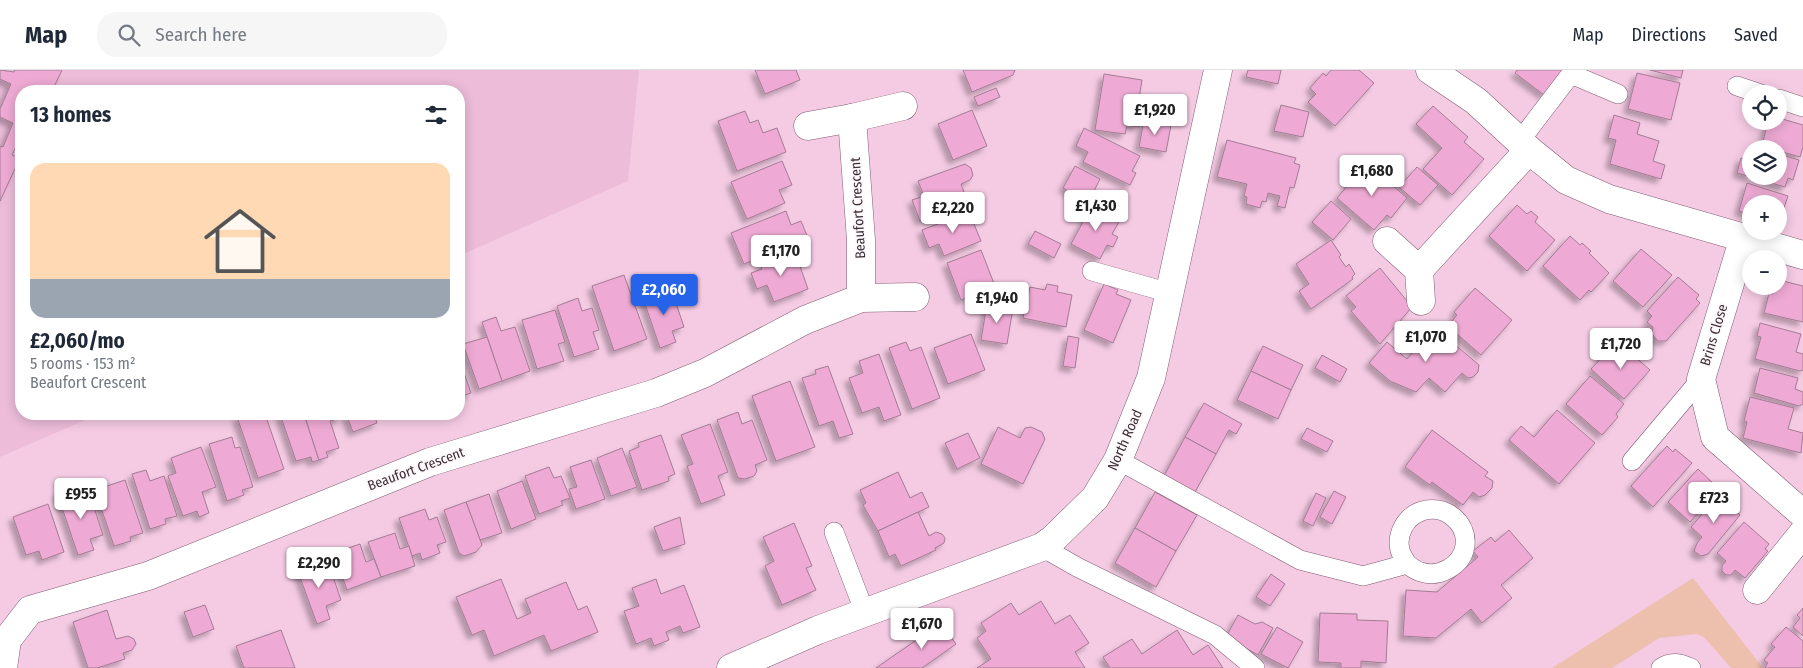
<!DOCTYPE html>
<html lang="en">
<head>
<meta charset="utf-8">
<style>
	body { margin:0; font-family:"Fira Sans Condensed",sans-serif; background:#f6f6f7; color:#1f2937; height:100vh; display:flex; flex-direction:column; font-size:19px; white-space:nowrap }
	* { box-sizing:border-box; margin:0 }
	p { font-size:16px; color:#747a83 }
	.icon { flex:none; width:28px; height:28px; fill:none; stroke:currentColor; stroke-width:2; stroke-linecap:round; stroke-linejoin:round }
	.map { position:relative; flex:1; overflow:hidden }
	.details { position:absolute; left:15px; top:15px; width:450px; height:335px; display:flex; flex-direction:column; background:#fff; border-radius:20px; box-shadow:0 2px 12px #0003 }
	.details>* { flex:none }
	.fabs { position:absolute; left:1742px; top:15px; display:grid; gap:10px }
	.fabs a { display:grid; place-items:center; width:45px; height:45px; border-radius:50%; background:#fff; box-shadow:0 2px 12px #0003; font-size:25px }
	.price { position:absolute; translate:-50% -42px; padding:0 11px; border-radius:5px; background:#fff; color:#222; font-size:16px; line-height:32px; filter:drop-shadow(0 1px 2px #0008) }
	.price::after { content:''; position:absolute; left:50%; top:30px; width:15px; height:11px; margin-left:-8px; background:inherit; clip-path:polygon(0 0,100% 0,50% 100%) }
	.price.selected { background:#2563eb; color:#fff }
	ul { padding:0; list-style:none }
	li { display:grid; align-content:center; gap:10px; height:265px; padding:0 15px }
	li span { display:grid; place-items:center; height:155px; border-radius:15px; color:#555 }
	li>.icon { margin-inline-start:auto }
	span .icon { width:90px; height:90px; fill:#fffc; stroke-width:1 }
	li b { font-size:21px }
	h2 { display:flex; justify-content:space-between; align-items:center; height:60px; padding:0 15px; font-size:21px }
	header { display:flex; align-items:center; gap:30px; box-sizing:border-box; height:70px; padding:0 25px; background:#fff; border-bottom:1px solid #e0e1e3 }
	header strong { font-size:24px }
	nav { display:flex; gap:28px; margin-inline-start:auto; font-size:18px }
	.search { width:350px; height:45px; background:#f6f6f7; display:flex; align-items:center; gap:12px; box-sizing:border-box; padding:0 18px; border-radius:20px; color:#747a83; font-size:19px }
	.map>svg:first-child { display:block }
	.built { fill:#ecbcd9 }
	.green { fill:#edbfad }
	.building { fill:#eeaad4; stroke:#a27c93; filter:url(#shadow) }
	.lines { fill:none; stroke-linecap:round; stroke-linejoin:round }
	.service-casing { stroke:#805c72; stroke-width:20 }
	.minor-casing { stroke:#805c72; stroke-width:29 }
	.service { stroke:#fff; stroke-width:19 }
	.minor { stroke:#fff; stroke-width:28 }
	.labels { text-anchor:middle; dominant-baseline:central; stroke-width:4; stroke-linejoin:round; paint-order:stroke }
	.street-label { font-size:14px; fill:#3b2c35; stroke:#fdf9fb }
</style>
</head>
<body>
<header>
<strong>Map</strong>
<div class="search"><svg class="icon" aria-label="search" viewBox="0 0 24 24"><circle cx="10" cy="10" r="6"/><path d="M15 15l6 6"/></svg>Search here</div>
<nav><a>Map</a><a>Directions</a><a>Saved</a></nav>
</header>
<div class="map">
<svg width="1803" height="598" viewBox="0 0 1803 598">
	<defs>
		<filter id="shadow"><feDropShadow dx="-4.5" dy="4.5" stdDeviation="2.5" flood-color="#0004"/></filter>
	</defs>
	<rect width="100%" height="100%" fill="#f5cbe4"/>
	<polygon class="built" points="0,0 639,0 628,111 459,186 459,21 21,21 21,344 99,344 0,387"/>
	<polygon class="green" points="1693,508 1763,598 1731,598 1704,567 1697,564 1659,568 1612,598 1552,598"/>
	<g class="building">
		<polygon points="0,0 14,2 15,0 62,0 52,21 21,21 21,66 12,85 20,88 0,131 0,76 3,77 13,53 0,47 0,39 11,14 0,9"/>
		<polygon points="755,0 796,0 800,10 765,24"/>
		<polygon points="963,0 1015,0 1013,5 972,22"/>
		<polygon points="1248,0 1281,0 1278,14 1246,7"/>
		<polygon points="1331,0 1359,0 1374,13 1335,56 1308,32 1316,24 1310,18 1323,3 1326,6"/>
		<polygon points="1517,0 1567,0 1544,25 1515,3"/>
		<polygon points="1650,0 1683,0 1681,8"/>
		<polygon points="1637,3 1680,13 1671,50 1628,39"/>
		<polygon points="1104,4 1142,10 1138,35 1142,36 1139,57 1127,55 1125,64 1095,60"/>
		<polygon points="996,18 1000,27 978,36 974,27"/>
		<polygon points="1281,35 1309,42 1303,67 1274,61"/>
		<polygon points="1433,36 1468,67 1464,72 1484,89 1452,125 1423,99 1442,78 1416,54"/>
		<polygon points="972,40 987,76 953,90 938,54"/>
		<polygon points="745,41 750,53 758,50 763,63 777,58 786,82 737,101 718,51"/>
		<polygon points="1614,45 1640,53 1637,64 1659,71 1653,91 1665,95 1661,109 1610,94 1616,70 1608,68"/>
		<polygon points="1779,48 1803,55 1803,77 1800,87 1779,81 1779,79 1762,76 1768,51 1779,51"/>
		<polygon points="1144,50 1171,55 1166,82 1139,77"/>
		<polygon points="1084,58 1140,86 1132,101 1136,103 1130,115 1083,92 1088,82 1076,76"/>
		<polygon points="1227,70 1296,88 1294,93 1300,95 1294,118 1290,117 1285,138 1277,136 1280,126 1268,123 1266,132 1262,131 1260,138 1246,134 1247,127 1244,126 1247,114 1217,107"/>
		<polygon points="1779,84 1799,90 1793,110 1788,108 1785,117 1737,103 1741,88 1751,91 1751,106 1779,106"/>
		<polygon points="782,91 792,115 779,120 785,133 747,149 731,112"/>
		<polygon points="1367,93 1407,128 1391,148 1387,145 1374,160 1337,128"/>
		<polygon points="965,94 971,98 973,105 970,110 961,114 968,133 920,151 912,130 924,126 918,111"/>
		<polygon points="1075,96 1100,109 1089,131 1063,118"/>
		<polygon points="1417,97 1438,115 1420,135 1399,117"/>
		<polygon points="1747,113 1788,126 1783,141 1779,140 1779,143 1779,134 1751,134 1751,145 1739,141"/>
		<polygon points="1331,131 1351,149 1333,170 1312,152"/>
		<polygon points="1092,135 1120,150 1112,164 1118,167 1113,177 1107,175 1100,189 1071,174"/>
		<polygon points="1517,135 1527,144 1531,141 1538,147 1535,152 1555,170 1527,201 1489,166"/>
		<polygon points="786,141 791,155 801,151 808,168 744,194 731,163"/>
		<polygon points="969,142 981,171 944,186 939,174 929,178 922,160"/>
		<polygon points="1035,161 1061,174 1054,188 1028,174"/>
		<polygon points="1570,166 1580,175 1582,173 1591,181 1589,183 1609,203 1591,222 1589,220 1580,230 1543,196"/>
		<polygon points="1331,170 1341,185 1339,187 1346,197 1349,194 1355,204 1352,207 1353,209 1311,239 1299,221 1309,214 1296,194"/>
		<polygon points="1641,179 1672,205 1643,237 1613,211"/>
		<polygon points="981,180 995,216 961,230 947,193"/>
		<polygon points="795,182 808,219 774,232 767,215 757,219 751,203 762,199 760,195"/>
		<polygon points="1380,198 1412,237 1380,274 1351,241 1356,237 1346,226"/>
		<polygon points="624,205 647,269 614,281 592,216"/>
		<polygon points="1678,207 1699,225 1696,229 1700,233 1666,271 1658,271 1652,264 1653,257 1647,252 1652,246 1647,241"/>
		<polygon points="1779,210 1803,216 1803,252 1764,243 1769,223 1773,224 1775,216 1779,216"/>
		<polygon points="1047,214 1058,216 1057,222 1072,225 1066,257 1023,248 1030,217 1045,220"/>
		<polygon points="1104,214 1118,220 1116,224 1131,230 1113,273 1084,260"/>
		<polygon points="671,218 684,257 672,261 676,272 660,278 643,228"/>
		<polygon points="1475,218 1512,250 1481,285 1448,256 1457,245 1454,242"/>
		<polygon points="578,228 582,241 592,238 599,260 593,262 599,279 574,287 557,236"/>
		<polygon points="987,234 1013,238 1007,274 981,270"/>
		<polygon points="555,240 565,272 558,274 564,291 537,299 522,250"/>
		<polygon points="496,247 501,261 515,257 530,301 502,311 482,252"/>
		<polygon points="1760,253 1801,264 1796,282 1803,284 1803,300 1800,301 1755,289 1761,267 1757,266"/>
		<polygon points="1434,257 1479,295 1478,302 1473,307 1468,308 1462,303 1445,322 1429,308 1416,322 1390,311 1369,293 1387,272 1407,289"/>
		<polygon points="971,264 985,300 948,314 934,278"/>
		<polygon points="1068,266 1079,268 1075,298 1063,296"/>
		<polygon points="487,267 502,311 479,319 463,274"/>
		<polygon points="1617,271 1650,300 1624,329 1591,299"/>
		<polygon points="906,272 910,281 921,277 940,328 912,339 889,278"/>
		<polygon points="1263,276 1303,295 1291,320 1251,301"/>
		<polygon points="879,284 901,345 884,351 879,337 862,343 849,308 863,303 859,291"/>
		<polygon points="1322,285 1347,299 1340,312 1315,298"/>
		<polygon points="459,288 471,323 459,327"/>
		<polygon points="828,296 853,364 839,368 833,351 819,356 802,308 816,304 815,300"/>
		<polygon points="1760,298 1798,308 1795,319 1803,322 1803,334 1799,336 1754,323"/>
		<polygon points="1251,301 1291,320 1278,349 1237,330"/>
		<polygon points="1590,306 1624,334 1616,344 1618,347 1602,365 1566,334"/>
		<polygon points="790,311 815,377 776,391 752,326"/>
		<polygon points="1750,327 1794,338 1788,359 1803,363 1801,383 1743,368 1747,352 1744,351"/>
		<polygon points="1204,333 1242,354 1236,364 1229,360 1216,384 1185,367"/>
		<polygon points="1557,340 1595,373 1559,414 1509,370 1521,356 1534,367"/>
		<polygon points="738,342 742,354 752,350 767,390 755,395 757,401 754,406 745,409 738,408 717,350"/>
		<polygon points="249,344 265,344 284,399 258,408 237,347"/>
		<polygon points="280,344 304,344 319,390 312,392 311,387 296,391"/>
		<polygon points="304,344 340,344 341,348 330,351 339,378 326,382 328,387 319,390"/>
		<polygon points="346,344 374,344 377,353 353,362"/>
		<polygon points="710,354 728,402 718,406 725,425 701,434 687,396 693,394 681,365"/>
		<polygon points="998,357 1020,368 1025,358 1031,357 1042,362 1045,369 1023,414 981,394"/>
		<polygon points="1307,358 1333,371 1327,382 1301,369"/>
		<polygon points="1432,360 1488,402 1485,406 1493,411 1492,418 1485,425 1479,427 1473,422 1463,435 1432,412 1430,415 1405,397"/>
		<polygon points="968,363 980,388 957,399 945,373"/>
		<polygon points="661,365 675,404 668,407 669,411 642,420 629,381 639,377 638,373"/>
		<polygon points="232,367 235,378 240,377 253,417 242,420 244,425 227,431 209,374"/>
		<polygon points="1185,367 1216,384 1195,422 1164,406"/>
		<polygon points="1667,376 1673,382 1675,379 1692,393 1653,437 1631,416"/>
		<polygon points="201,377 216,417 202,422 209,443 199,447 197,441 183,446 168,406 176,403 171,388"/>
		<polygon points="622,378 637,417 611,426 597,388"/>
		<polygon points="591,390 605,429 576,439 569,419 577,417 570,397"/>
		<polygon points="549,397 554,408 561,406 570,428 561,431 563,435 539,444 525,406"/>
		<polygon points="1698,399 1715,415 1712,418 1717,422 1690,452 1668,432"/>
		<polygon points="146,400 150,411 164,406 177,446 165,449 166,454 150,459 132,404"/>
		<polygon points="898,402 910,428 922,422 929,437 878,461 863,435 866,433 860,420"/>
		<polygon points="125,410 143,463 130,467 131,471 114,476 95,420"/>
		<polygon points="522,411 536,449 511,459 497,421"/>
		<polygon points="71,418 74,430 90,425 103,465 90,469 94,480 78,485 57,423"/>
		<polygon points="1334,421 1346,427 1332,454 1320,447"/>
		<polygon points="1155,422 1197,445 1176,481 1135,458"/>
		<polygon points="1316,423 1326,428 1313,456 1303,451"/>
		<polygon points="1720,423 1737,437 1735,440 1740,445 1708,484 1701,486 1694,481 1697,473 1702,467 1691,457"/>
		<polygon points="489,424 502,463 480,470 466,432"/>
		<polygon points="466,432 482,475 476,482 464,486 459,483 444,440"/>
		<polygon points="48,434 64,482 42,490 39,481 26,485 13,447"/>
		<polygon points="425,439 429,450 437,447 446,472 437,475 440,483 422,490 420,483 412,486 399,448"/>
		<polygon points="918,442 929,466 936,462 942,464 945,468 944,473 935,478 936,480 901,496 895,484 889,487 878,461"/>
		<polygon points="680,447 685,474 663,481 654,457"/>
		<polygon points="1744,452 1769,474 1765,479 1768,481 1745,508 1735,500 1731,505 1726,505 1722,501 1722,496 1726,491 1717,483"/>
		<polygon points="794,453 812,496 806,498 816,520 782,535 765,496 774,491 763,467"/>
		<polygon points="1135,458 1176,481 1156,517 1115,493"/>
		<polygon points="1509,460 1533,488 1501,515 1512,528 1482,553 1471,539 1436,568 1403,566 1406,520 1437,522 1478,487 1473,481 1491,467 1495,472"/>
		<polygon points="395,463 400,479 409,476 415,496 381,507 368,472"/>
		<polygon points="360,474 366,492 374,489 381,507 347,520 334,483"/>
		<polygon points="328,492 341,530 326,536 330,549 317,554 297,499 312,493 314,497"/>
		<polygon points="1271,504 1285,514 1270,536 1256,527"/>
		<polygon points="501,509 517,549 531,543 525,529 566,512 578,540 587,536 598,562 551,581 544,565 494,586 484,560 472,565 456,527"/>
		<polygon points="656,509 661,524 684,515 700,557 683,563 680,556 666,562 669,570 654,576 651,568 636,574 624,541 639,536 632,518"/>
		<polygon points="1041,531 1055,554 1070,545 1089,573 1075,582 1085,598 977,598 991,589 977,568 986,561 981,553 1011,533 1019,545"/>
		<polygon points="205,535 214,559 193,567 184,542"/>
		<polygon points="1803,538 1803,566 1793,557 1800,548 1797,545"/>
		<polygon points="107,540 116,569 128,566 134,569 136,574 132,580 123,583 125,589 97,598 88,598 73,552"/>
		<polygon points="1320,543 1357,544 1357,550 1388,551 1386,593 1361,591 1361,598 1341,598 1341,593 1318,592"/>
		<polygon points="1238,545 1255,554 1262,552 1273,558 1258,585 1226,567"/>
		<polygon points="941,553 956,574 922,598 876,598"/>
		<polygon points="1277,557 1303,572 1288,598 1261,584"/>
		<polygon points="1786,557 1803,571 1803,598 1766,598 1765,597 1768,593 1764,590 1775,577 1771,574"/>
		<polygon points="281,560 295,598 244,598 236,576"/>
		<polygon points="1177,560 1193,585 1208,575 1223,598 1110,598 1103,587 1132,569 1142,584"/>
	</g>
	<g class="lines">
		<g class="service-casing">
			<g id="service">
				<polyline points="1571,4 1618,24"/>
				<polyline points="1737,16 1761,24"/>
				<polyline points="1779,29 1803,37"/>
				<polyline points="1519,72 1574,0"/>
				<polyline points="1092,201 1170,223"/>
				<path d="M1118,390l182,100 63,16 44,-12c4,3 9,7 14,8 18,6 41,-6 44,-26 3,-24 -21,-42 -43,-35 -16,5 -26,23 -22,39 1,5 5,10 7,14"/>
				<polyline points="1632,391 1701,309"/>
				<polyline points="834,462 865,543"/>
				<polyline points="1042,477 1077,497 1215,565 1255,598"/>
				<path d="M1661,598c10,-7 19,-5 30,0"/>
			</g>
		</g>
		<g class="minor-casing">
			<g id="minor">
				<polyline points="1430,0 1476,31 1529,80 1566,110 1609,129 1803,185"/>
				<polyline points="852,48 861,170 861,228"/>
				<polyline points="808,56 852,48 903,36"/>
				<polyline points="1744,167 1701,309 1715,367 1803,444"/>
				<polyline points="1387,171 1419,200 1421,231"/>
				<polyline points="1419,200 1529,80"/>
				<polyline points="1757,520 1803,463"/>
				<polyline points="3,598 7,570 30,540 148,506 430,392 656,323 705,303 805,250 861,228 915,227"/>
				<polyline points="731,598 818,560 1042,477 1052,470 1095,428 1118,390 1151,308 1218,0"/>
			</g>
		</g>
		<use href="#service" class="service"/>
		<use href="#minor" class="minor"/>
	</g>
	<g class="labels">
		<g class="street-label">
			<text transform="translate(858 138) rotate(-93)">Beaufort Crescent</text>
			<text transform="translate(1714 265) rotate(-73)">Brins Close</text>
			<text transform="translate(1125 370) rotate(-66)">North Road</text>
			<text transform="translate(416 399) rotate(-20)">Beaufort Crescent</text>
		</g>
	</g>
</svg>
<div class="fabs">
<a><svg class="icon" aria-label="locate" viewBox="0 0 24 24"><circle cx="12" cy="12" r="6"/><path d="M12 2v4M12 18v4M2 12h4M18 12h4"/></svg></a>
<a><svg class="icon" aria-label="layers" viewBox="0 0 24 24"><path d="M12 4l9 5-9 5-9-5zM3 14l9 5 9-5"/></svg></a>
<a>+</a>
<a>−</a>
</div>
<b class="price" style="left:1155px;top:66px">£1,920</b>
<b class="price" style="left:1372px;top:127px">£1,680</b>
<b class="price" style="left:1096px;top:162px">£1,430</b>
<b class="price" style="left:953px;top:164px">£2,220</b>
<b class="price" style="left:781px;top:207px">£1,170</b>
<b class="price selected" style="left:664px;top:246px">£2,060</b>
<b class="price" style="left:997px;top:254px">£1,940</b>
<b class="price" style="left:1426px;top:293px">£1,070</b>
<b class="price" style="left:1621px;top:300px">£1,720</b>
<b class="price" style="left:81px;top:450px">£955</b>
<b class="price" style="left:1714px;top:454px">£723</b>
<b class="price" style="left:319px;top:519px">£2,290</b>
<b class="price" style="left:922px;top:580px">£1,670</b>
<section class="details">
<h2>13 homes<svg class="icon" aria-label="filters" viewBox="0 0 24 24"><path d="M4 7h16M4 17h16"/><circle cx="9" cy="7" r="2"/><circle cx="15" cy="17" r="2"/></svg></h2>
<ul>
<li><span style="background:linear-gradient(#ffd9b3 75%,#9aa5b1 0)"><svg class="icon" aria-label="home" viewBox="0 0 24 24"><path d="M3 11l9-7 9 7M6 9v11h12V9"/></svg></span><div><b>£2,060/mo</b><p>5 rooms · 153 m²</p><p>Beaufort Crescent</p></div></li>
</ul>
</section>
</div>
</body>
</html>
